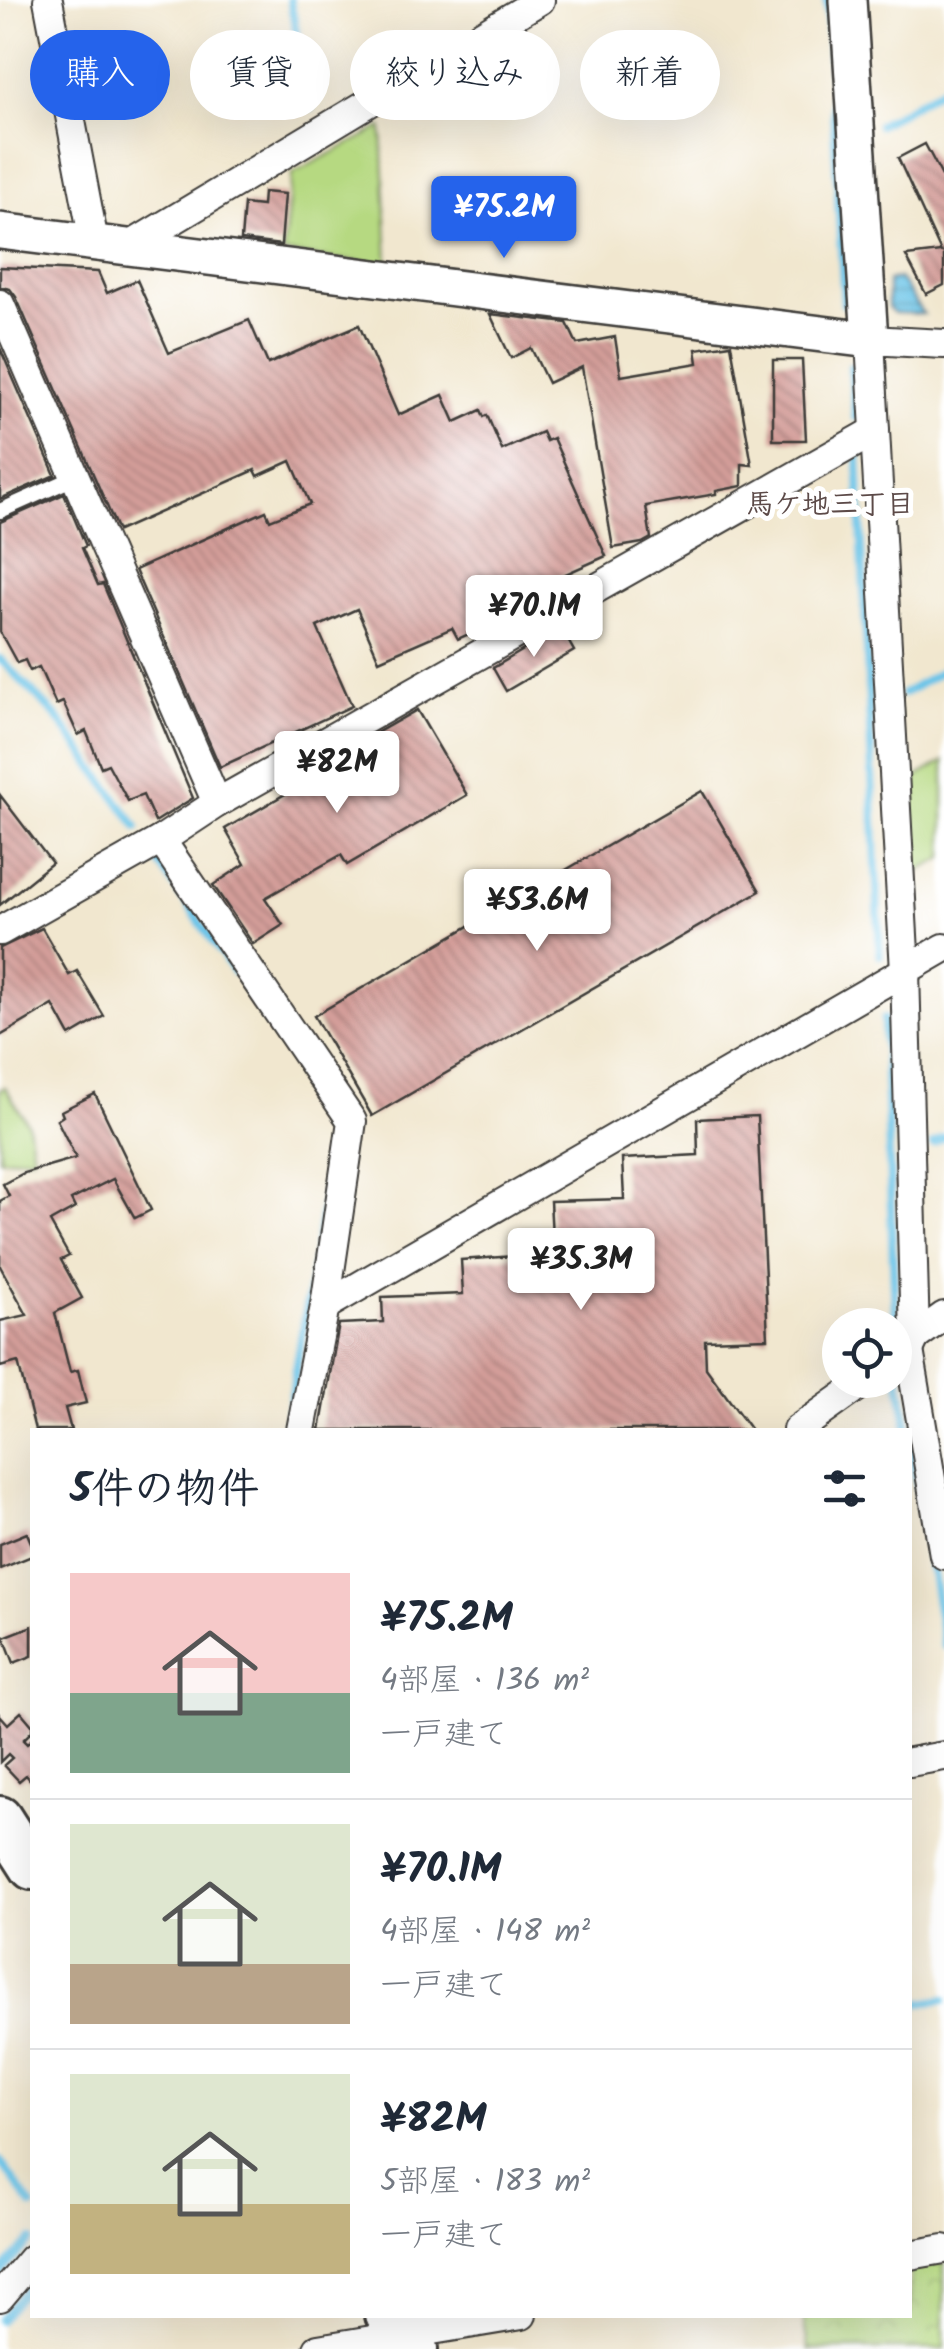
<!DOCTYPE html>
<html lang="ja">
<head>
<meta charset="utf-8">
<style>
	body { margin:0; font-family:Kalam,"Klee One",sans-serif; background:#f6f6f7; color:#1f2937; height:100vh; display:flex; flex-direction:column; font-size:38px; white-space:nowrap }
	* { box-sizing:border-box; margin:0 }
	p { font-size:32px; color:#747a83 }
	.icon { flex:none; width:55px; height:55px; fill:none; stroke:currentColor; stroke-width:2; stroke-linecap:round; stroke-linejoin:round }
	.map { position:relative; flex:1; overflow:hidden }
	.panel { position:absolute; left:30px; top:1428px; width:882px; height:890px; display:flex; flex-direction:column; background:#fff; border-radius:0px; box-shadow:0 10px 40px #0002 }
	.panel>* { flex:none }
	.banner { position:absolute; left:30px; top:30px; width:885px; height:90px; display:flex; gap:20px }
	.tools { position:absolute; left:822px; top:1308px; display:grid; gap:20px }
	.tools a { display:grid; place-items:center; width:90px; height:90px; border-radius:50%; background:#fff; box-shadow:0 10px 40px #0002; font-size:50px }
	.price { position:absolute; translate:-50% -85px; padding:0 22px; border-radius:10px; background:#fff; color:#222; font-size:32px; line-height:65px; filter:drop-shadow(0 2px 5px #0008) }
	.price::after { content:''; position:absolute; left:50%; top:60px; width:30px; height:22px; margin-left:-15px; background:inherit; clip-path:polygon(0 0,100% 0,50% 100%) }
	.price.current { background:#2563eb; color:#fff }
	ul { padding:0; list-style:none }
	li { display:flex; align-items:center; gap:30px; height:250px; padding:0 40px }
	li+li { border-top:2px solid #e0e1e3 }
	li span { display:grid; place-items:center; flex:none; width:280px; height:200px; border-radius:0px; color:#555 }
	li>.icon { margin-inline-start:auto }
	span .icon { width:120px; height:120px; fill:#fffc; stroke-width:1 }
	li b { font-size:42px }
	h2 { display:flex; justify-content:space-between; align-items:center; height:120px; padding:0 40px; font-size:42px }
	.pill { padding:0 35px; border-radius:45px; background:#fff; box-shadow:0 10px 40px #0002; font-size:35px; line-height:90px }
	.pill.current { background:#2563eb; color:#fff }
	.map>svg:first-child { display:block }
	.park { fill:url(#park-crowns); stroke:#697a4e; stroke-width:2.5 }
	.garden { fill:#b6d981; stroke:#697a4e; stroke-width:2.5 }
	.water { fill:url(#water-rules); stroke:#447082; stroke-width:2.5 }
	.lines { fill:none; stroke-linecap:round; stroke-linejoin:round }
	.stream { stroke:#6bc4e8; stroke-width:8 }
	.building { fill:url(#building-back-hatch) }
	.service-casing { stroke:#3c3a37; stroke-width:19 }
	.minor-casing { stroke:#3c3a37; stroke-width:32 }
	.tertiary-casing { stroke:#3c3a37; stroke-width:40 }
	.primary-casing { stroke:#3c3a37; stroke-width:48 }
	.service { stroke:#fff; stroke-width:14 }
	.minor { stroke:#fff; stroke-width:28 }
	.tertiary { stroke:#fff; stroke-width:35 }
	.primary { stroke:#fff; stroke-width:42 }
	.labels { text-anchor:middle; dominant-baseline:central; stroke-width:10; stroke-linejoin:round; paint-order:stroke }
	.neighbourhood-label { font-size:28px; font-weight:bold; fill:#5c4a48; stroke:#fff }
</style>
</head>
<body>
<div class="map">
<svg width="944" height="2349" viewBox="0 0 944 2349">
	<defs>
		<pattern id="park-crowns" width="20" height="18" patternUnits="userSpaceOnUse" patternTransform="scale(2.5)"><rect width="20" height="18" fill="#b6d981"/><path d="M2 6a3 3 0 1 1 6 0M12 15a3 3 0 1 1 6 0" fill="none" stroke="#9cba6f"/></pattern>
		<pattern id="water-rules" width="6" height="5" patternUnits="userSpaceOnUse" patternTransform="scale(2.5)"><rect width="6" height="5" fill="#6bc4e8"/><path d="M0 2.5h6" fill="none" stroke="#5ca8c6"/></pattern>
		<pattern id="building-back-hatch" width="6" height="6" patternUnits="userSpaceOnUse" patternTransform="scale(2.5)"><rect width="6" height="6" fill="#d49e9a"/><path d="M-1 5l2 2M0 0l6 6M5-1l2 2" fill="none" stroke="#ab807d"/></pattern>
	</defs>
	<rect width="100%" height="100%" fill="#fff"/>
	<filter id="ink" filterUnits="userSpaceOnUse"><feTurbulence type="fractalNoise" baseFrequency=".01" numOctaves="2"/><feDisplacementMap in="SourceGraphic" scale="20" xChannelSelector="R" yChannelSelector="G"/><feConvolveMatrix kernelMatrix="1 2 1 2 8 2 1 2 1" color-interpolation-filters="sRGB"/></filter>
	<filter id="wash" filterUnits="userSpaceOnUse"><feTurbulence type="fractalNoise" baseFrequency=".0048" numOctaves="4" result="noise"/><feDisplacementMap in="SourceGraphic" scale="40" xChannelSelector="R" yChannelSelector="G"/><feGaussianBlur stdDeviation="2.25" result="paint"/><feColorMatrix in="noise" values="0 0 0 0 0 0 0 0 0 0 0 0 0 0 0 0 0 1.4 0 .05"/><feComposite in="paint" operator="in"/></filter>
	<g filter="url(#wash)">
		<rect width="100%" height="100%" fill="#f1e7cf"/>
		<polygon class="park" points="944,2263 944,2349 808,2349 803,2315 910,2315 910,2268"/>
		<g class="garden">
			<polygon points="382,127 388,265 283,253 292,174"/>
			<polygon points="944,761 944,858 913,874 910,781"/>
			<polygon points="5,1087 28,1124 33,1156 0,1159 0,1090"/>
		</g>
		<polygon class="water" points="899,278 923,314 894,313 888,307 888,281"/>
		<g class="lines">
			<g class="stream">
				<polyline points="290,0 311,108"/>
				<polyline points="827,0 844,304"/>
				<polyline points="879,125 944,87"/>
				<polyline points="851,367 855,417"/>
				<polyline points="858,455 880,955"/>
				<polyline points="0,659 57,717 137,827"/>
				<polyline points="903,694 944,670"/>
				<polyline points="154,856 234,972"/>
				<polyline points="884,1019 896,1346"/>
				<polyline points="933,1144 944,1138"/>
				<polyline points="895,1377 899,1377 908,1430"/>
				<polyline points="286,1430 337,1122 333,1115"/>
				<polyline points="910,1441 944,1645"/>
				<polyline points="910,2005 944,1999"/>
				<polyline points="0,2161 32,2206"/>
				<polyline points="0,2274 32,2240"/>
				<polyline points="0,2320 32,2282"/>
			</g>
		</g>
		<g id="blocks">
			<g class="building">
				<polygon points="925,144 944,180 944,285 926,294 906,256 941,252 898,158"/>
				<polygon points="263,192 285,194 281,245 241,240 244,204 262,206"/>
				<polygon points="0,267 98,272 107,293 137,280 169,353 249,320 268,364 359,325 398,415 443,395 455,422 481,410 484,417 487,415 502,450 542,432 546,441 553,438 606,556 485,610 491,624 458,639 452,628 379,660 357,609 317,627 352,706 220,767 135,570 266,511 270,520 310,504 291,461 258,476 255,470 118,531 16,297 10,289 0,287"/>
				<polygon points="490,314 567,323 577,344 615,337 621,376 698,363 696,349 731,344 752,465 742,464 742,486 716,491 716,494 646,506 651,538 642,543 613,548 582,367 548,383 531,348 511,358"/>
				<polygon points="0,348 55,475 0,499"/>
				<polygon points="773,360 802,360 806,440 773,440"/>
				<polygon points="64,494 86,546 82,548 98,585 103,584 193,798 155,822 143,795 128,801 108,764 101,767 86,731 78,735 63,702 56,705 39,667 30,671 25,660 17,663 0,632 0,522"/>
				<polygon points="561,628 574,651 506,691 493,668"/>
				<polygon points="417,710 467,795 347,865 341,855 265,898 283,925 253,944 213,885 245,864 225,829 285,794 281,787"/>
				<polygon points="702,791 760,891 372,1116 314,1016"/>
				<polygon points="0,795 52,863 0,905"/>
				<polygon points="42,928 69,975 77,971 104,1016 70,1036 53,1005 0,1036 0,948"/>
				<polygon points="95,1094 151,1210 135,1218 113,1179 71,1200 75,1208 50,1222 69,1256 61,1260 82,1298 55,1313 70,1372 78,1370 86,1403 65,1408 71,1430 35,1430 18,1362 0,1367 0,1321 27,1315 0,1266 0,1201 9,1196 3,1184 24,1173 76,1158 57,1120 63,1116 61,1111"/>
				<polygon points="757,1116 768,1338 705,1340 706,1368 751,1430 320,1430 339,1324 383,1322 382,1297 463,1294 461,1260 553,1253 550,1201 624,1199 622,1159 698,1155 697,1119"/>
				<polygon points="27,1533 32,1545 32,1556 0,1569 0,1544"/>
				<polygon points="32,1626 32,1656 14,1663 4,1637"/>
				<polygon points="21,1712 32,1725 32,1731 23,1740 27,1744 32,1739 32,1782 26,1775 19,1781 4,1765 12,1758 8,1754 0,1762 0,1715 8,1724"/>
			</g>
		</g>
	</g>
	<g filter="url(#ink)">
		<use href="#blocks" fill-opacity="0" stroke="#3c3a37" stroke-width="2.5"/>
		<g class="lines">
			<g class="service-casing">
				<polyline id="service" points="0,511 76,477"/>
			</g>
			<g class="minor-casing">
				<g id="minor">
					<polyline points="48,0 94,242"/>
					<polyline points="130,246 540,0"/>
					<polyline points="0,304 217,803"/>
					<polyline points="0,931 161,840"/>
					<polyline points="325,1306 944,948"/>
					<polyline points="915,1337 944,1316"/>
					<polyline points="909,1350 944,1555"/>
					<polyline points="895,1360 909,1350 915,1337 905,971 870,340 944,344"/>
					<polyline points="301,1430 325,1306 352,1121 161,840 217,803 875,431"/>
					<polyline points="797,1430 867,1380"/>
					<polyline points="910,1762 944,1756"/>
					<polyline points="910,2255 944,2249"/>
					<polyline points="0,2297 32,2259"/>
					<polyline points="318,2349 522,2315"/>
				</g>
			</g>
			<g class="tertiary-casing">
				<polyline id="tertiary" points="0,231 870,340 848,0"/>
			</g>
			<g class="primary-casing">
				<g id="primary">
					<polyline points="0,1818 32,1868"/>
					<polyline points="387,2315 416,2349"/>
				</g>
			</g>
			<use href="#service" class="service"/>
			<use href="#minor" class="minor"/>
			<use href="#tertiary" class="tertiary"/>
			<use href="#primary" class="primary"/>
		</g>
	</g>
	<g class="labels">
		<g class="neighbourhood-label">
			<text x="830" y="505">馬ケ地三丁目</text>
		</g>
	</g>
</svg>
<div class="tools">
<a><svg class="icon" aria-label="locate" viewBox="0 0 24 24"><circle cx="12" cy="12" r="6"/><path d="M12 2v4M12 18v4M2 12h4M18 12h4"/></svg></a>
</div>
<b class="price current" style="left:504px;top:261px">¥75.2M</b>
<b class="price" style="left:534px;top:660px">¥70.1M</b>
<b class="price" style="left:337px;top:816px">¥82M</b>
<b class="price" style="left:537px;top:954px">¥53.6M</b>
<b class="price" style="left:581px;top:1313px">¥35.3M</b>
<div class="banner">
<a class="pill current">購入</a>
<a class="pill">賃貸</a>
<a class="pill">絞り込み</a>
<a class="pill">新着</a>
</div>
<section class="panel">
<h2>5件の物件<svg class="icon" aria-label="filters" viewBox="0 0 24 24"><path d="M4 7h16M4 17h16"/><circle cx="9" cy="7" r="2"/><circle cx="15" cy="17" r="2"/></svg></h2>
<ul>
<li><span style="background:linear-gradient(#f6c9c9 60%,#7fa58c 0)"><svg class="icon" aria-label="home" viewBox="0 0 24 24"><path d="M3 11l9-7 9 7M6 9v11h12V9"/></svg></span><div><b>¥75.2M</b><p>4部屋 · 136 m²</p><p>一戸建て</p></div></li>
<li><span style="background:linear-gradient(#dfe7d0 70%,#b9a48a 0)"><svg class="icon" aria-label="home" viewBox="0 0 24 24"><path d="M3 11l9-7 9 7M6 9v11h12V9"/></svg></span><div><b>¥70.1M</b><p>4部屋 · 148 m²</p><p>一戸建て</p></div></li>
<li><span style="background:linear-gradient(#dfe7d0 65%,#c2b280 0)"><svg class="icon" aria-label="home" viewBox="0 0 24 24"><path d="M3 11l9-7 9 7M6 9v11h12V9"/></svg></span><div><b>¥82M</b><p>5部屋 · 183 m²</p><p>一戸建て</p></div></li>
</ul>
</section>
</div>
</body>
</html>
